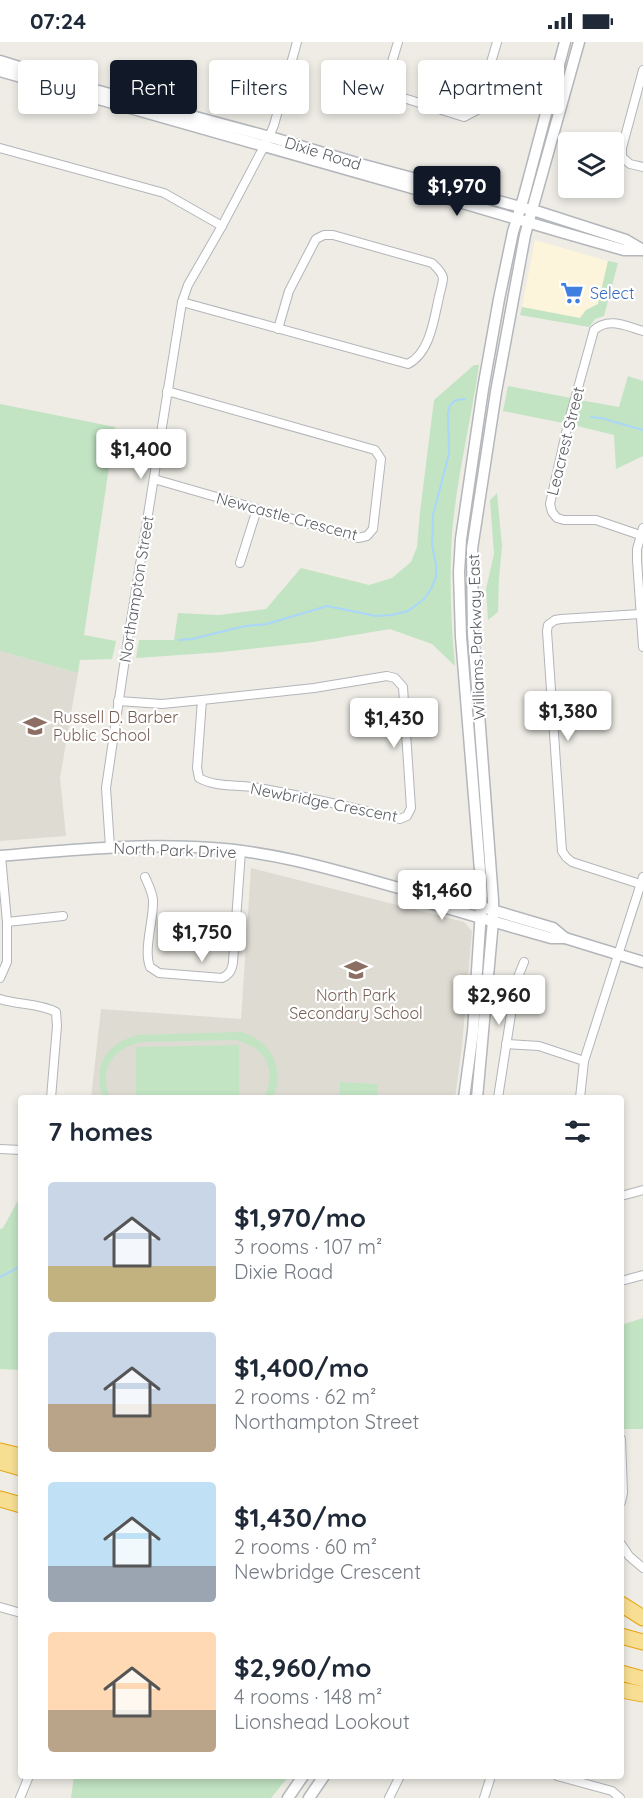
<!DOCTYPE html>
<html lang="en">
<head>
<meta charset="utf-8">
<style>
	body { margin:0; font-family:Quicksand,sans-serif; background:#f2f2f3; color:#1f2937; height:100vh; display:flex; flex-direction:column; font-size:22px; white-space:nowrap }
	* { box-sizing:border-box; margin:0 }
	p { font-size:20px; color:#747a83 }
	.icon { flex:none; width:33px; height:33px; fill:none; stroke:currentColor; stroke-width:2; stroke-linecap:round; stroke-linejoin:round }
	.map { position:relative; flex:1; overflow:hidden }
	.side { position:absolute; left:18px; top:1053px; width:606px; height:684px; display:flex; flex-direction:column; background:#fff; border-radius:6px; box-shadow:0 3px 9px #0003 }
	.side>* { flex:none }
	.banner { position:absolute; left:18px; top:18px; width:608px; height:54px; display:flex; gap:12px }
	.buttons { position:absolute; left:558px; top:90px; display:grid; gap:12px }
	.buttons a { display:grid; place-items:center; width:66px; height:66px; border-radius:6px; background:#fff; box-shadow:0 3px 9px #0003; font-size:30px }
	.price { position:absolute; translate:-50% -51px; padding:0 14px; border-radius:6px; background:#fff; color:#222; font-size:20px; line-height:39px; filter:drop-shadow(0 2px 3px #0008) }
	.price::after { content:''; position:absolute; left:50%; top:36px; width:18px; height:14px; margin-left:-9px; background:inherit; clip-path:polygon(0 0,100% 0,50% 100%) }
	.price.active { background:#111827; color:#fff }
	ul { padding:0; list-style:none }
	li { display:flex; align-items:center; gap:18px; height:150px; padding:0 30px }
	li span { display:grid; place-items:center; flex:none; width:168px; height:120px; border-radius:6px; color:#555 }
	li>.icon { margin-inline-start:auto }
	span .icon { width:72px; height:72px; fill:#fffc; stroke-width:1 }
	li b { font-size:26px }
	h2 { display:flex; justify-content:space-between; align-items:center; height:72px; padding:0 30px; font-size:26px }
	.pill { padding:0 21px; border-radius:6px; background:#fff; box-shadow:0 3px 9px #0003; font-size:21px; line-height:54px }
	.pill.active { background:#111827; color:#fff }
	.status { display:flex; justify-content:space-between; align-items:center; height:42px; padding:0 30px; background:#fff; direction:ltr }
	.status svg { height:16px; fill:currentColor }
	.map>svg:first-child { display:block }
	.commercial { fill:#fcf5dc }
	.education { fill:#dedbd3 }
	.green { fill:#c2e4c3 }
	.lines { fill:none; stroke-linecap:round; stroke-linejoin:round }
	.stream { stroke:#a9d6fa; stroke-width:2 }
	.minor-casing { stroke:#b2b5b9; stroke-width:10 }
	.tertiary-casing { stroke:#b2b5b9; stroke-width:13 }
	.secondary-casing { stroke:#b3b7bb; stroke-width:13 }
	.motorway-casing { stroke:#e6a40d; stroke-width:17 }
	.minor { stroke:#fff; stroke-width:8 }
	.tertiary { stroke:#fff; stroke-width:10 }
	.secondary { stroke:#fff; stroke-width:10 }
	.motorway { stroke:#f7de93; stroke-width:15 }
	.labels { text-anchor:middle; dominant-baseline:central; stroke-width:4.5; stroke-linejoin:round; paint-order:stroke }
	.street-label { font-size:16px; fill:#5c6064; stroke:#fff }
	.shop-label { font-size:16px; fill:#366cbe; stroke:#fff; text-anchor:start }
	.education-label { font-size:16px; fill:#785e54; stroke:#fff; text-anchor:start }
</style>
</head>
<body>
<div class="status"><b>07:24</b><svg viewBox="0 0 49 12"><path d="M0 12V9h3v3zM5 12V6h3v6zM10 12V3h3v9zM15 12V0h3v12zM26 1h20v11H26zM47 4h2v5h-2z"/></svg></div>
<div class="map">
<svg width="643" height="1756" viewBox="0 0 643 1756">
	<rect width="100%" height="100%" fill="#eeece5"/>
	<polygon class="commercial" points="535,198 608,219 598,262 586,268 579,276 522,265"/>
	<g class="education">
		<polygon points="0,609 78,631 60,736 66,794 0,799"/>
		<polygon points="251,826 464,880 472,889 462,1004 455,1056 91,1056 101,967 241,977"/>
	</g>
	<g class="green">
		<polygon points="608,219 618,221 604,274 595,277 589,285 520,273 522,265 580,276 586,268 598,262"/>
		<path d="M474,323h5c-8,56 -22,111 -27,168 -3,45 -1,89 3,133l-23,-22 -42,-15 -77,13 -90,10 -87,6 3,-18h35l4,-27 41,2 47,-6 35,-41 68,17 23,-7 19,-16 6,-15 3,-35 14,-112z"/>
		<polygon points="628,334 643,339 643,414 616,427 614,393 573,383 580,358 619,365"/>
		<polygon points="508,344 571,356 563,381 503,369"/>
		<polygon points="0,362 115,385 84,593 116,599 112,617 80,618 78,631 0,609"/>
		<polygon points="497,451 502,504 499,537 498,570 488,578 486,547 494,512 490,458"/>
		<path d="M241,990c30,8 45,38 32,66h-9c13,-29 2,-50 -28,-58l-94,2c-29,6 -44,27 -32,56h-7l-1,-2c-9,-32 5,-52 35,-61z"/>
		<polygon points="239,1003 239,1056 136,1056 136,1005"/>
		<polygon points="340,1040 378,1042 377,1056 339,1056"/>
		<polygon points="21,1153 21,1328 0,1327 0,1187 3,1186"/>
		<polygon points="643,1276 643,1387 621,1387 621,1283"/>
		<polygon points="74,1734 289,1734 271,1756 71,1756"/>
	</g>
	<g class="lines">
		<g class="stream">
			<polyline points="591,375 601,376 643,388"/>
			<polyline points="179,598 192,597 245,584 267,582 327,564 376,574 391,573 408,569 424,557 431,547 436,535 436,522 432,503 433,473 449,412 448,371 450,363 456,358 465,357"/>
			<polyline points="0,1235 21,1224"/>
		</g>
		<g class="minor-casing">
			<g id="minor">
				<polyline points="398,0 385,43 391,52 464,75 477,68 497,0"/>
				<polyline points="643,28 622,106 622,115 630,122 643,125"/>
				<polyline points="0,106 164,151 222,184"/>
				<path d="M182,260l226,62c22,-11 26,-45 31,-67 1,-5 4,-14 4,-19 -1,-6 -7,-11 -11,-15l-99,-28h-9l-8,4 -27,52 -11,38"/>
				<polyline points="154,437 358,496 367,494 373,487 381,417 375,408 167,349"/>
				<polyline points="643,486 637,507 637,518 643,605"/>
				<path d="M640,493l-44,-15h-32l-7,-2 -5,-6 -2,-8 18,-80 26,-94c15,-13 32,-4 49,1"/>
				<polyline points="240,521 257,467"/>
				<polyline points="640,572 561,577 555,578 548,583 547,589 562,809 566,815 572,820 643,843"/>
				<path d="M118,659l44,3 40,-4 112,-12 73,-12 8,2 8,9 8,121 -4,8 -7,3c-47,-11 -94,-23 -142,-31 -19,-4 -41,0 -59,-10l-2,-10 5,-68"/>
				<polyline points="110,805 106,746 126,610 182,260 188,243 222,184 269,95 274,83 297,0"/>
				<path d="M145,835c3,7 7,14 8,23 1,20 -10,49 -3,67l9,6 63,5c8,-4 10,-8 11,-16l8,-111"/>
				<polyline points="7,880 63,874"/>
				<polyline points="0,936 7,920 7,880 1,814"/>
				<path d="M0,957c18,6 39,4 56,13l1,14 -6,72"/>
				<polyline points="506,1002 539,1004 584,1019"/>
				<polyline points="498,1056 516,940 524,920"/>
				<polyline points="580,1056 584,1019 643,835"/>
				<polyline points="0,1107 21,1108"/>
				<polyline points="621,1154 643,1148"/>
				<polyline points="621,1239 643,1233"/>
				<polyline points="621,1397 623,1451 621,1460"/>
				<polyline points="621,1502 629,1514 643,1526"/>
				<polyline points="0,1565 21,1571"/>
				<polyline points="557,1734 612,1749 620,1756"/>
				<polyline points="20,1756 29,1734"/>
				<polyline points="389,1756 400,1734"/>
				<polyline points="484,1756 491,1734"/>
			</g>
		</g>
		<g class="tertiary-casing">
			<g id="tertiary">
				<polyline points="482,865 553,886 565,896"/>
				<polyline points="481,876 551,896 565,896 643,920"/>
			</g>
		</g>
		<g class="secondary-casing">
			<g id="secondary">
				<polyline points="0,19 84,45 277,97 360,122 539,170 626,198 643,208"/>
				<polyline points="0,29 405,144 561,190 624,208 643,208"/>
				<path d="M0,814c70,-6 140,-13 211,-8 70,4 139,27 206,45h16l49,14"/>
				<polyline points="417,851 430,861 481,876"/>
				<polyline points="464,1056 473,990 482,853 461,595 459,530 461,497 483,347 499,257 513,190 524,154 565,0"/>
				<polyline points="477,1056 493,879 493,858 473,592 472,507 496,350 525,193 579,0"/>
				<polyline points="288,1756 303,1734"/>
				<polyline points="309,1756 324,1734"/>
			</g>
		</g>
		<g class="motorway-casing">
			<g id="motorway">
				<polyline points="0,1409 21,1414"/>
				<polyline points="0,1420 21,1426"/>
				<polyline points="0,1457 21,1463"/>
				<polyline points="621,1562 643,1576"/>
				<polyline points="621,1594 643,1600"/>
				<polyline points="621,1631 643,1637"/>
				<polyline points="621,1648 643,1652"/>
			</g>
		</g>
		<use href="#minor" class="minor"/>
		<use href="#tertiary" class="tertiary"/>
		<use href="#secondary" class="secondary"/>
		<use href="#motorway" class="motorway"/>
	</g>
	<defs>
		<g id="supermarket-bare" transform="scale(1.8)"><path d="M-6-5.5h2.5l.6 2H6L4.5 2H-2.5L-4.4-4H-6ZM-1.5 3.2a1.3 1.3 0 1 0 .1 0ZM3 3.2a1.3 1.3 0 1 0 .1 0Z" fill="#3f7fe0" stroke="#fff" stroke-width="2.5" paint-order="stroke"/></g>
		<g id="school-bare" transform="scale(1.8)"><path d="M0-5L7-2L0 1L-7-2ZM-4 1L0 2.5L4 1V4Q0 6-4 4Z" fill="#8d6e63" stroke="#fff" stroke-width="2.5" paint-order="stroke"/></g>
	</defs>
	<g fill-rule="evenodd">
		<use href="#supermarket-bare" x="572" y="251"/>
		<use href="#school-bare" x="35" y="684"/>
		<use href="#school-bare" x="356" y="928"/>
	</g>
	<g class="labels">
		<g class="street-label">
			<text transform="translate(323 111) rotate(17)">Dixie Road</text>
			<text transform="translate(565 399) rotate(-76)">Leacrest Street</text>
			<text transform="translate(287 474) rotate(15)">Newcastle Crescent</text>
			<text transform="translate(136 547) rotate(-81)">Northampton Street</text>
			<text transform="translate(476 595) rotate(-92)">Williams Parkway East</text>
			<text transform="translate(324 760) rotate(11)">Newbridge Crescent</text>
			<text transform="translate(175 808) rotate(2)">North Park Drive</text>
		</g>
		<g class="shop-label">
			<text x="590" y="251">Select</text>
		</g>
		<g class="education-label">
			<text x="53" y="675">Russell D. Barber<tspan x="53" dy="18">Public School</tspan></text>
			<text x="356" y="953" text-anchor="middle">North Park<tspan x="356" dy="18">Secondary School</tspan></text>
		</g>
	</g>
</svg>
<div class="buttons">
<a><svg class="icon" aria-label="layers" viewBox="0 0 24 24"><path d="M12 4l9 5-9 5-9-5zM3 14l9 5 9-5"/></svg></a>
</div>
<b class="price active" style="left:457px;top:175px">$1,970</b>
<b class="price" style="left:141px;top:438px">$1,400</b>
<b class="price" style="left:568px;top:700px">$1,380</b>
<b class="price" style="left:394px;top:707px">$1,430</b>
<b class="price" style="left:442px;top:879px">$1,460</b>
<b class="price" style="left:202px;top:921px">$1,750</b>
<b class="price" style="left:499px;top:984px">$2,960</b>
<div class="banner">
<a class="pill">Buy</a>
<a class="pill active">Rent</a>
<a class="pill">Filters</a>
<a class="pill">New</a>
<a class="pill">Apartment</a>
</div>
<section class="side">
<h2>7 homes<svg class="icon" aria-label="filters" viewBox="0 0 24 24"><path d="M4 7h16M4 17h16"/><circle cx="9" cy="7" r="2"/><circle cx="15" cy="17" r="2"/></svg></h2>
<ul>
<li><span style="background:linear-gradient(#c9d6e8 70%,#c2b280 0)"><svg class="icon" aria-label="home" viewBox="0 0 24 24"><path d="M3 11l9-7 9 7M6 9v11h12V9"/></svg></span><div><b>$1,970/mo</b><p>3 rooms · 107 m²</p><p>Dixie Road</p></div></li>
<li><span style="background:linear-gradient(#c9d6e8 60%,#b9a48a 0)"><svg class="icon" aria-label="home" viewBox="0 0 24 24"><path d="M3 11l9-7 9 7M6 9v11h12V9"/></svg></span><div><b>$1,400/mo</b><p>2 rooms · 62 m²</p><p>Northampton Street</p></div></li>
<li><span style="background:linear-gradient(#bfe0f5 70%,#9aa5b1 0)"><svg class="icon" aria-label="home" viewBox="0 0 24 24"><path d="M3 11l9-7 9 7M6 9v11h12V9"/></svg></span><div><b>$1,430/mo</b><p>2 rooms · 60 m²</p><p>Newbridge Crescent</p></div></li>
<li><span style="background:linear-gradient(#ffd9b3 65%,#b9a48a 0)"><svg class="icon" aria-label="home" viewBox="0 0 24 24"><path d="M3 11l9-7 9 7M6 9v11h12V9"/></svg></span><div><b>$2,960/mo</b><p>4 rooms · 148 m²</p><p>Lionshead Lookout</p></div></li>
</ul>
</section>
</div>
</body>
</html>
